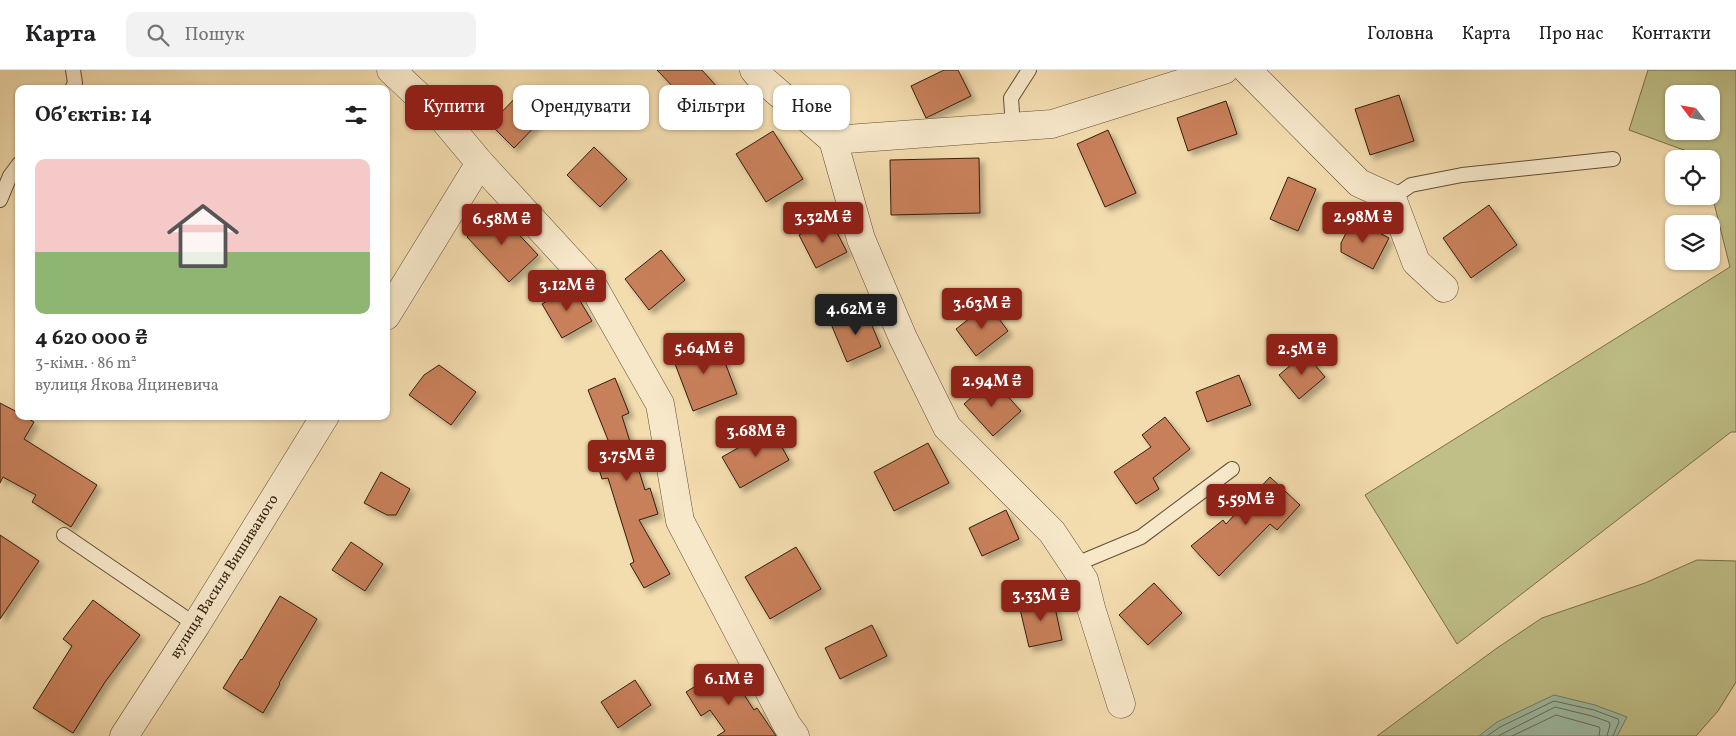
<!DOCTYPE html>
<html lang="uk">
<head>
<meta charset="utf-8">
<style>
	body { margin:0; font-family:Vollkorn,serif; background:#f2f2f2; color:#202124; height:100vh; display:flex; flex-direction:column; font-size:19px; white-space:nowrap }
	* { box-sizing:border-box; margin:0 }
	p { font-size:16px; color:#757577 }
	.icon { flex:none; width:28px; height:28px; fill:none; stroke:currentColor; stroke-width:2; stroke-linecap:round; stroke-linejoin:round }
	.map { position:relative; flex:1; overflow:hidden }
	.panel { position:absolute; left:15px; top:15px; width:375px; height:335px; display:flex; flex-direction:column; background:#fff; border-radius:10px; box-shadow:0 1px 4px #0004 }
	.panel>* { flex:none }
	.hud { position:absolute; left:405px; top:15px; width:475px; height:45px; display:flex; gap:10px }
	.needle { width:32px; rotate:301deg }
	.controls { position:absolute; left:1665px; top:15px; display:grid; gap:10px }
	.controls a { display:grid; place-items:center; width:55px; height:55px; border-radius:10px; background:#fff; box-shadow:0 1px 4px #0004; font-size:25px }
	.price { position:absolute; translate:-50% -42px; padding:0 11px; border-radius:5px; background:#8f2418; color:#fff; font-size:16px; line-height:32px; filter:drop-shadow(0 1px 2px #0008) }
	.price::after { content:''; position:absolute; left:50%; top:30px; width:15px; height:11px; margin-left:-8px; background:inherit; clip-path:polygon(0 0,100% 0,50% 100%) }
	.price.active { background:#222; color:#fff }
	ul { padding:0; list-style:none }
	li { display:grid; align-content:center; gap:10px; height:265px; padding:0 20px }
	li span { display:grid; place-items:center; height:155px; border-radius:10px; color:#555 }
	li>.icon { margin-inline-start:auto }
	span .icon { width:90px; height:90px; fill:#fffc; stroke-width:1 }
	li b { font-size:21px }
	h2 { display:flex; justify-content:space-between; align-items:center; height:60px; padding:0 20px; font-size:21px }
	.pill { padding:0 18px; border-radius:10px; background:#fff; box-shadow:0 1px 4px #0004; font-size:18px; line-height:45px }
	.pill.active { background:#8f2418; color:#fff }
	header { display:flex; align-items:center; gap:30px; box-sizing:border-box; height:70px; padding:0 25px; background:#fff; border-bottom:1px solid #e0e0e0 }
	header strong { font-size:24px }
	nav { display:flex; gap:28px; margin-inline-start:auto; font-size:18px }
	.search { width:350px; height:45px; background:#f2f2f2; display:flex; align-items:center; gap:12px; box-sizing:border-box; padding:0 18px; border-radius:10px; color:#757577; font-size:19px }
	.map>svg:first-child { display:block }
	.green { fill:#bfbf87; stroke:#7a6e4a; fill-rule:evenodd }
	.water { fill:#9dbca4; stroke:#737c68 }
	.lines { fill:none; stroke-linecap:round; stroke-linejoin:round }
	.shore { stroke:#686c58; stroke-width:1 }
	.building { fill:#c8805a; stroke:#341d0d; filter:url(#shadow) }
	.service-casing { stroke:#644d35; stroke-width:16 }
	.minor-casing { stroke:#644d35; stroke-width:29 }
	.service { stroke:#f7e8ca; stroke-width:14 }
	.minor { stroke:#f7e8ca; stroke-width:28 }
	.labels { text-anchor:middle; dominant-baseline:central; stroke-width:5; stroke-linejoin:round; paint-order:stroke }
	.street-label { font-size:15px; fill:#341d0d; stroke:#f7e8ca }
</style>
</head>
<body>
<header>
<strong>Карта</strong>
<div class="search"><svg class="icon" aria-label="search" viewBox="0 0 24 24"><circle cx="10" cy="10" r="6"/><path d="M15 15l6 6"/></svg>Пошук</div>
<nav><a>Головна</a><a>Карта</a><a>Про нас</a><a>Контакти</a></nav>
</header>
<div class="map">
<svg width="1736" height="666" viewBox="0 0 1736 666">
	<defs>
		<filter id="shadow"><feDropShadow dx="4.5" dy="4.5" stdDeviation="2.5" flood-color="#0004"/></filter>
	</defs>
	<rect width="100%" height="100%" fill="#f3dcae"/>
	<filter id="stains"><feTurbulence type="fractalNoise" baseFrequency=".004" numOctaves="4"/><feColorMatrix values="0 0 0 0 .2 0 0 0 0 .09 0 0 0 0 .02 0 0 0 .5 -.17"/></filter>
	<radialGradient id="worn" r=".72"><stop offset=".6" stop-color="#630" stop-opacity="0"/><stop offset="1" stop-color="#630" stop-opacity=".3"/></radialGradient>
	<g class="green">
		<path d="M1648,0h88v362h-5l-274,212 -92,-149 365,-228 -19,-76v-32h-8v-2l-74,-27zM1674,24h37v37h-37z"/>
		<polygon points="1697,490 1736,491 1736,612 1718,641 1696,666 1377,666 1497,578 1542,548 1645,513"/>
	</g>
	<polygon class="water" points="1554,625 1595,635 1627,647 1617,666 1479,666 1497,652"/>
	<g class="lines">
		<g class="shore">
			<polyline points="1487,666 1500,657 1554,631 1594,640 1618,649 1619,652 1613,666"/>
			<polyline points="1498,666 1555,637 1592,646 1609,652 1610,655 1607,666"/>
			<polyline points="1512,666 1556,645 1599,657 1600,659 1599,666"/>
		</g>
	</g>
	<g class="building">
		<polygon points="657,0 702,0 718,18 695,40"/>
		<polygon points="944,0 958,0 971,26 926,48 911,16"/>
		<polygon points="522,21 546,45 514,78 490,54"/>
		<polygon points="1399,25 1414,71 1370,85 1355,39"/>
		<polygon points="1226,31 1237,64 1188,81 1177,48"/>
		<polygon points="1108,60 1136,123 1105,137 1077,74"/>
		<polygon points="773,61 803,109 766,132 736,84"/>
		<polygon points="594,77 627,109 600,137 567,105"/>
		<polygon points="979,88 980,143 891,145 890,90"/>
		<polygon points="1288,107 1316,119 1298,161 1270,149"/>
		<polygon points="1489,135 1517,175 1471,208 1443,168"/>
		<polygon points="496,140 538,185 509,212 467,167"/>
		<polygon points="830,149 847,182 816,198 799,165"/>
		<polygon points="1353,149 1389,168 1373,199 1341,182 1341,173"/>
		<polygon points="661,180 685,210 649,240 625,209"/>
		<polygon points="571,216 592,251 562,268 542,234"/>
		<polygon points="988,234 1008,261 976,286 956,259"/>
		<polygon points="865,239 881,277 847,292 831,254"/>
		<polygon points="716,269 737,324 693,341 672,286"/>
		<polygon points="1305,283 1325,307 1299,329 1279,305"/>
		<polygon points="439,295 476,322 451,355 409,325 424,305"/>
		<polygon points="1239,305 1251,335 1207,352 1196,322"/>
		<polygon points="615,308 629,343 622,346 645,420 650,418 658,444 639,450 670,504 644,518 630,494 634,492 608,408 602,409 593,380 610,375 588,320"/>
		<polygon points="992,309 1021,341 993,366 964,334"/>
		<polygon points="0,333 19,343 19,346 24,346 34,352 24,369 97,415 71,457 32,432 36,425 3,407 0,413"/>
		<polygon points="1165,347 1190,379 1153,408 1159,419 1136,434 1114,402 1151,377 1142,365"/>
		<polygon points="772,359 789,390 740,418 722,387"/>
		<polygon points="928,373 949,413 894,441 874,402"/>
		<polygon points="381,402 410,419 396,445 387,445 364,433"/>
		<polygon points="1270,407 1300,435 1277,460 1270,454 1219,506 1191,476 1223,450 1226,454 1238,441 1247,453 1241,438"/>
		<polygon points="1006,440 1019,469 982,486 969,458"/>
		<polygon points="0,465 39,491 0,549"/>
		<polygon points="351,472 383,494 365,521 332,500"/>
		<polygon points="796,477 821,519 770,549 745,507"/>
		<polygon points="1154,513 1182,543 1148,575 1119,545"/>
		<polygon points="280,526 317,549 279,613 280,614 263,643 223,618 241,589 242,590"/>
		<polygon points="1053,528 1062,570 1029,577 1019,535"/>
		<polygon points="93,530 140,565 105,612 73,663 33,638 72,576 63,569"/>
		<polygon points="872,555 887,586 840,609 825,578"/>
		<polygon points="726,597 754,640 757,638 776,666 717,666 725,661 710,640 701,646 686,622"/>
		<polygon points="635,610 651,635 618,658 601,632"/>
	</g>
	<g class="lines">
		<g class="service-casing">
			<g id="service">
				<polyline points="72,19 75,13 73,0"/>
				<polyline points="1013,58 1011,28 1029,0"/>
				<polyline points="1392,128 1411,115 1462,105 1613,89"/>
				<polyline points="0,130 10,106 19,94"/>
				<polyline points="64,465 196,555"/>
				<polyline points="1074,495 1141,467 1232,399"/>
			</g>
		</g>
		<g class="minor-casing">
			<g id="minor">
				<polyline points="391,0 444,50 480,93 593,216 660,334 680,451 787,655 795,666"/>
				<polyline points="754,0 760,7 833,70 861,169 903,268 947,357 1052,462 1084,510 1091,538 1121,634"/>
				<polyline points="1247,0 1359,113 1392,128 1416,192 1444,218"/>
				<polyline points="833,70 1052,54 1224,0"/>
				<polyline points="386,246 480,93"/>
				<polyline points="124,666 196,555 325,346"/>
			</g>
		</g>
		<use href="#service" class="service"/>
		<use href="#minor" class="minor"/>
	</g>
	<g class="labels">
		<g class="street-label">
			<text transform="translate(225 507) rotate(-58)">вулиця Василя Вишиваного</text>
		</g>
	</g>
	<rect width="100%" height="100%" filter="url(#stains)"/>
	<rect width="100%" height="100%" fill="url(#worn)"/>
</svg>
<div class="controls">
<a><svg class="needle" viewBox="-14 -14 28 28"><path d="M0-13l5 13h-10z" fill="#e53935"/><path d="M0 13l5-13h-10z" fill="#757577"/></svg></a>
<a><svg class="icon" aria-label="locate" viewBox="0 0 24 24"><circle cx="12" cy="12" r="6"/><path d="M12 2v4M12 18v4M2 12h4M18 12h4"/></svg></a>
<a><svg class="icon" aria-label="layers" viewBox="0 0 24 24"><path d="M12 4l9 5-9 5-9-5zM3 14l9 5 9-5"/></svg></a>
</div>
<b class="price" style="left:823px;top:174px">3.32M ₴</b>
<b class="price" style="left:1363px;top:174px">2.98M ₴</b>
<b class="price" style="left:502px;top:176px">6.58M ₴</b>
<b class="price" style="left:567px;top:242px">3.12M ₴</b>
<b class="price" style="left:982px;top:260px">3.63M ₴</b>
<b class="price active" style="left:856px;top:266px">4.62M ₴</b>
<b class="price" style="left:704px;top:305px">5.64M ₴</b>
<b class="price" style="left:1302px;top:306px">2.5M ₴</b>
<b class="price" style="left:992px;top:338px">2.94M ₴</b>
<b class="price" style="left:756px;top:388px">3.68M ₴</b>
<b class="price" style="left:627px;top:412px">3.75M ₴</b>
<b class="price" style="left:1246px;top:456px">5.59M ₴</b>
<b class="price" style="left:1041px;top:552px">3.33M ₴</b>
<b class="price" style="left:729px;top:636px">6.1M ₴</b>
<div class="hud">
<a class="pill active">Купити</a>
<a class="pill">Орендувати</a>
<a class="pill">Фільтри</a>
<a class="pill">Нове</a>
</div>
<section class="panel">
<h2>Об’єктів: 14<svg class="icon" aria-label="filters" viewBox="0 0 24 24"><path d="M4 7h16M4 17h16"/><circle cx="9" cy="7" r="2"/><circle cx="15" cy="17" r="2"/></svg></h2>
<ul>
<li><span style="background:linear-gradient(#f6c9c9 60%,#8fb573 0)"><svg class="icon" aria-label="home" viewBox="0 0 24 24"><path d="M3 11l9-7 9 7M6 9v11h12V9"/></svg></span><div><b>4 620 000 ₴</b><p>3-кімн. · 86 m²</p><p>вулиця Якова Яциневича</p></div></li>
</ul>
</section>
</div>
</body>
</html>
